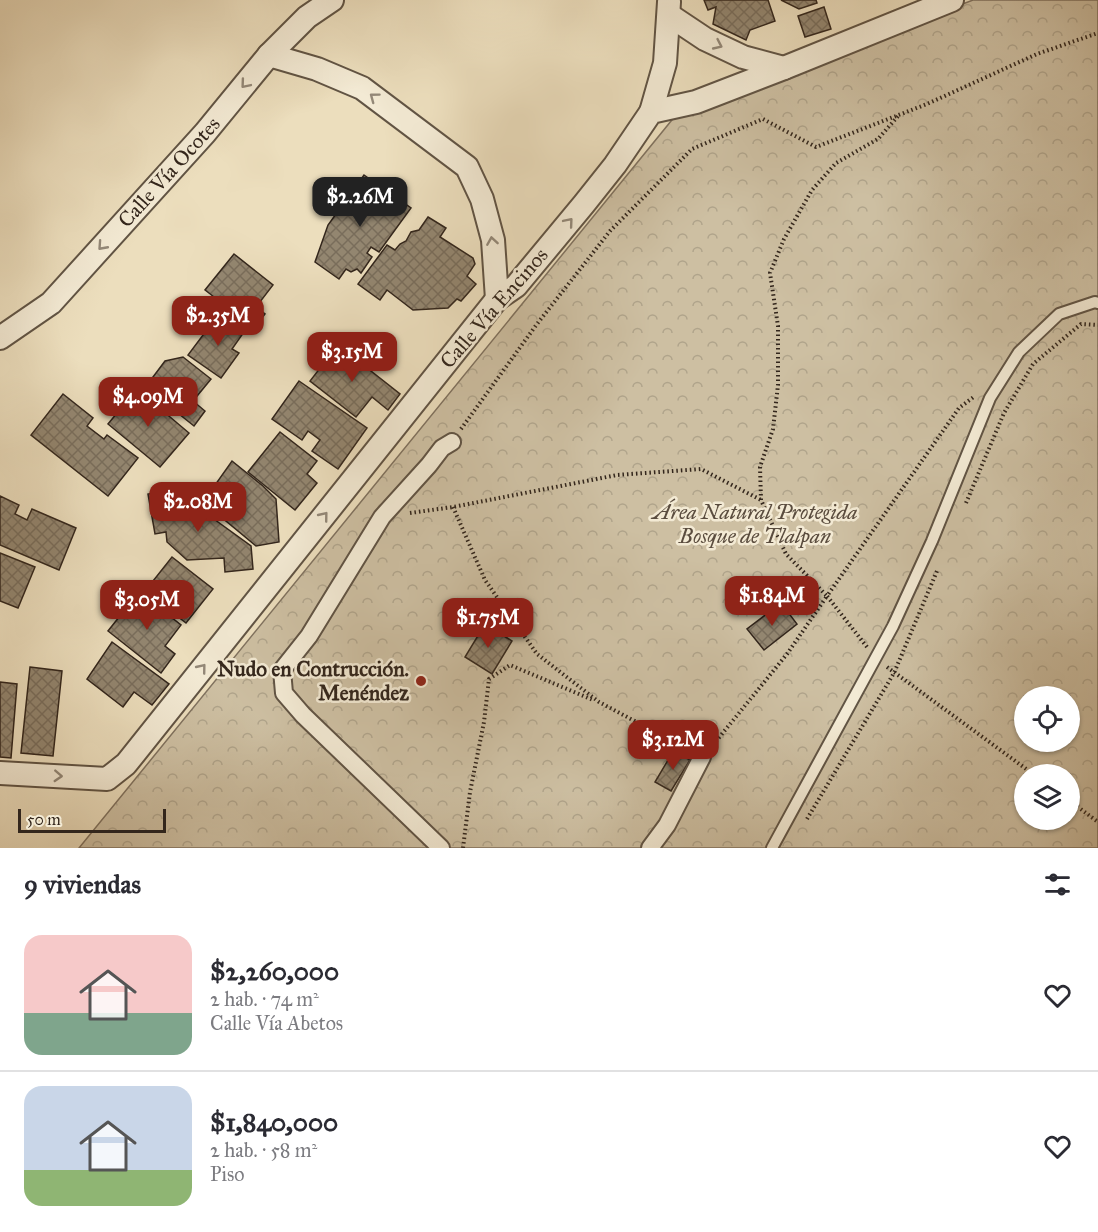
<!DOCTYPE html>
<html lang="es">
<head>
<meta charset="utf-8">
<style>
	body { margin:0; font-family:"IM FELL Great Primer",serif; background:#f2f2f3; color:#2b2b33; height:100vh; display:flex; flex-direction:column; font-size:22px; white-space:nowrap }
	* { box-sizing:border-box; margin:0 }
	p { font-size:20px; color:#7c7c81 }
	.icon { flex:none; width:33px; height:33px; fill:none; stroke:currentColor; stroke-width:2; stroke-linecap:round; stroke-linejoin:round }
	.map { position:relative; height:848px; overflow:hidden }
	.drawer { display:flex; flex-direction:column; background:#fff; flex:1 }
	.drawer>* { flex:none }
	.controls { position:absolute; left:1014px; top:686px; display:grid; gap:12px }
	.controls a { display:grid; place-items:center; width:66px; height:66px; border-radius:50%; background:#fff; box-shadow:0 2px 4px #0004; font-size:30px }
	.scale { position:absolute; left:18px; bottom:15px; width:148px; box-sizing:border-box; padding-left:6px; border:3px solid #33261c; border-top:0; font-size:16px; line-height:21px; white-space:nowrap; color:#33261c; -webkit-text-stroke:4px #f3ead4; paint-order:stroke }
	.price { position:absolute; translate:-50% -51px; padding:0 14px; border-radius:12px; background:#8f2418; color:#fff; font-size:20px; line-height:39px; filter:drop-shadow(0 2px 3px #0008) }
	.price::after { content:''; position:absolute; left:50%; top:36px; width:18px; height:14px; margin-left:-9px; background:inherit; clip-path:polygon(0 0,100% 0,50% 100%) }
	.price.selected { background:#222; color:#fff }
	ul { padding:0; list-style:none }
	li { display:flex; align-items:center; gap:18px; height:150px; padding:0 24px }
	li+li { border-top:2px solid #e1e1e2 }
	li span { display:grid; place-items:center; flex:none; width:168px; height:120px; border-radius:18px; color:#555 }
	li>.icon { margin-inline-start:auto }
	span .icon { width:72px; height:72px; fill:#fffc; stroke-width:1 }
	li b { font-size:26px }
	h2 { display:flex; justify-content:space-between; align-items:center; height:72px; padding:0 24px; font-size:26px }
	.map>svg:first-child { display:block }
	.park { fill:url(#park-crowns); stroke:#80725f; stroke-width:1.5; fill-rule:evenodd }
	.building { fill:url(#building-cross-hatch); stroke:#33261c; stroke-width:1.5 }
	.lines { fill:none; stroke-linecap:round; stroke-linejoin:round }
	.service-casing { stroke:#615444; stroke-width:14 }
	.pedestrian-casing { stroke:#615444; stroke-width:20 }
	.minor-casing { stroke:#615444; stroke-width:26 }
	.path { stroke:#33261c; stroke-width:4; stroke-dasharray:1.5 3; stroke-linecap:butt }
	.service { stroke:#f3ead4; stroke-width:10 }
	.pedestrian { stroke:#f3ead4; stroke-width:16 }
	.minor { stroke:#f3ead4; stroke-width:22 }
	.oneway { stroke:#938878 }
	.poi-dot { fill:#8f2418; stroke:#f3ead4; stroke-width:2 }
	.labels { text-anchor:middle; dominant-baseline:central; stroke-width:5; stroke-linejoin:round; paint-order:stroke }
	.street-label { font-size:21px; fill:#33261c; stroke:#f3ead4 }
	.park-label { font-size:21px; font-style:italic; fill:#5a4c3e; stroke:#f3ead4 }
	.poi-label { font-size:21px; font-weight:bold; fill:#33261c; stroke:#f3ead4; text-anchor:end }
</style>
</head>
<body>
<div class="map">
<svg width="1098" height="848" viewBox="0 0 1098 848">
	<defs>
		<pattern id="park-crowns" width="20" height="18" patternUnits="userSpaceOnUse" patternTransform="scale(1.5)"><rect width="20" height="18" fill="#cdbfa2"/><path d="M2 6a3 3 0 1 1 6 0M12 15a3 3 0 1 1 6 0" fill="none" stroke="#b0a48b"/></pattern>
		<pattern id="building-cross-hatch" width="8" height="8" patternUnits="userSpaceOnUse" patternTransform="scale(1.5)"><rect width="8" height="8" fill="#938670"/><path d="M0 0l8 8M0 8l8-8" fill="none" stroke="#796d5b"/></pattern>
	</defs>
	<rect width="100%" height="100%" fill="#ecdebd"/>
	<filter id="stains"><feTurbulence type="fractalNoise" baseFrequency=".00333" numOctaves="4"/><feColorMatrix values="0 0 0 0 .2 0 0 0 0 .09 0 0 0 0 .02 0 0 0 .5 -.17"/></filter>
	<radialGradient id="worn" r=".72"><stop offset=".6" stop-color="#630" stop-opacity="0"/><stop offset="1" stop-color="#630" stop-opacity=".3"/></radialGradient>
	<path class="park" d="M973,0h125v848h-1019l597,-733zM1024,696h46v45h-46zM1024,774h46v45h-46z"/>
	<g class="building">
		<polygon points="704,0 768,0 775,21 750,30 746,40 713,24 716,7 708,10"/>
		<polygon points="781,0 816,0 817,3 799,9"/>
		<polygon points="824,7 831,29 805,37 798,16"/>
		<polygon points="364,175 411,208 379,252 371,247 367,253 372,257 361,273 357,269 351,272 346,269 339,279 315,262 328,225"/>
		<polygon points="428,217 446,228 440,237 473,258 475,264 467,276 476,284 461,301 457,299 448,308 413,310 387,290 380,300 358,284 387,245 395,250 400,244 406,241 411,232 419,230"/>
		<polygon points="234,254 273,285 256,307 265,314 253,330 238,317 244,309 237,304 232,311 205,290"/>
		<polygon points="215,319 222,324 226,319 244,332 232,349 239,353 221,378 188,355"/>
		<polygon points="338,345 400,394 388,410 372,397 356,417 310,381"/>
		<polygon points="183,357 211,379 193,401 205,411 194,426 149,390 157,381 153,377 165,361"/>
		<polygon points="299,381 367,428 338,469 312,451 320,440 308,431 302,440 272,419"/>
		<polygon points="137,389 189,433 160,467 108,424"/>
		<polygon points="63,394 93,418 87,426 104,439 107,435 138,458 108,496 31,435"/>
		<polygon points="280,432 317,461 307,474 317,483 295,510 248,472"/>
		<polygon points="232,461 263,486 276,499 279,542 256,546 203,502"/>
		<polygon points="175,489 178,503 188,502 190,512 200,509 251,546 253,569 225,572 224,558 187,560 167,542 166,532 155,534 148,494"/>
		<polygon points="0,496 19,505 15,514 27,520 32,509 76,528 59,570 0,545"/>
		<polygon points="0,553 35,567 18,608 0,601"/>
		<polygon points="172,557 213,589 186,623 158,601 162,595 149,586"/>
		<polygon points="139,592 181,625 165,646 175,654 161,673 108,631"/>
		<polygon points="781,603 797,624 764,650 747,629"/>
		<polygon points="485,624 512,641 492,674 465,657"/>
		<polygon points="112,642 169,684 152,705 134,692 123,707 87,679"/>
		<polygon points="30,667 62,671 53,756 21,753"/>
		<polygon points="0,682 17,684 11,758 0,757"/>
		<polygon points="674,750 690,760 671,791 655,782"/>
	</g>
	<g class="lines">
		<g class="service-casing">
			<polyline id="service" points="772,848 893,626 932,541 990,398 1019,352 1059,314 1095,302 1098,303"/>
		</g>
		<g class="pedestrian-casing">
			<g id="pedestrian">
				<polyline points="441,848 303,715 284,693 282,670 309,636 382,517 429,465 442,448 452,442"/>
				<polyline points="650,848 667,825 702,757"/>
			</g>
		</g>
		<g class="minor-casing">
			<g id="minor">
				<polyline points="669,15 705,39 743,57 784,68"/>
				<polyline points="269,55 317,69 362,88 467,167 482,199 493,240 497,299"/>
				<polyline points="651,112 665,63 669,2"/>
				<polyline points="0,338 51,303 205,133 269,55 307,17 332,0"/>
				<polyline points="0,773 107,779 126,764 497,299 516,286 584,204 615,165 651,112 696,102 784,68 952,0"/>
			</g>
		</g>
		<g class="path">
			<polyline points="461,429 537,324 610,231 692,149 763,119 816,147 927,104 1037,54 1098,33"/>
			<polyline points="966,503 1004,413 1033,364 1081,324 1098,325"/>
			<polyline points="453,507 485,580 537,654 599,702 689,750"/>
			<polyline points="410,513 453,507 617,475 701,469 761,500"/>
			<polyline points="867,647 827,596 959,408 975,396"/>
			<polyline points="887,667 1033,774"/>
			<polyline points="713,745 787,654 827,596 786,554 761,500 760,467 773,429 778,385 778,326 770,273 784,239 812,190 836,163 878,139 899,115"/>
			<polyline points="1070,801 1098,822"/>
			<polyline points="807,819 894,673 937,571"/>
			<polyline points="463,848 470,792 484,722 489,679 510,665 593,700"/>
		</g>
		<use href="#service" class="service"/>
		<use href="#pedestrian" class="pedestrian"/>
		<use href="#minor" class="minor"/>
	</g>
	<defs><path id="oneway-chevron" d="M-2-3.5L2.5 0L-2 3.5" fill="none" stroke-width="1.6" stroke-linecap="round" stroke-linejoin="round" transform="scale(1.5)"/></defs>
	<g class="oneway">
		<use href="#oneway-chevron" transform="translate(718 45) rotate(25)"/>
		<use href="#oneway-chevron" transform="translate(245 84) rotate(130)"/>
		<use href="#oneway-chevron" transform="translate(374 97) rotate(-143)"/>
		<use href="#oneway-chevron" transform="translate(569 222) rotate(-50)"/>
		<use href="#oneway-chevron" transform="translate(492 241) rotate(-99)"/>
		<use href="#oneway-chevron" transform="translate(102 246) rotate(132)"/>
		<use href="#oneway-chevron" transform="translate(324 516) rotate(-51)"/>
		<use href="#oneway-chevron" transform="translate(202 668) rotate(-51)"/>
		<use href="#oneway-chevron" transform="translate(58 776) rotate(3)"/>
	</g>
	<circle class="poi-dot" cx="421" cy="681" r="6"/>
	<g class="labels">
		<g class="street-label">
			<text transform="translate(169 172) rotate(-48)">Calle Vía Ocotes</text>
			<text transform="translate(494 308) rotate(-49)">Calle Vía Encinos</text>
		</g>
		<g class="park-label">
			<text x="755" y="512">Área Natural Protegida<tspan x="755" dy="24">Bosque de Tlalpan</tspan></text>
		</g>
		<g class="poi-label">
			<text x="409" y="669">Nudo en Contrucción.<tspan x="409" dy="24">Menéndez</tspan></text>
		</g>
	</g>
	<rect width="100%" height="100%" filter="url(#stains)"/>
	<rect width="100%" height="100%" fill="url(#worn)"/>
</svg>
<div class="controls">
<a><svg class="icon" aria-label="locate" viewBox="0 0 24 24"><circle cx="12" cy="12" r="6"/><path d="M12 2v4M12 18v4M2 12h4M18 12h4"/></svg></a>
<a><svg class="icon" aria-label="layers" viewBox="0 0 24 24"><path d="M12 4l9 5-9 5-9-5zM3 14l9 5 9-5"/></svg></a>
</div>
<div class="scale">50 m</div>
<b class="price selected" style="left:360px;top:228px">$2.26M</b>
<b class="price" style="left:218px;top:347px">$2.35M</b>
<b class="price" style="left:352px;top:383px">$3.15M</b>
<b class="price" style="left:148px;top:428px">$4.09M</b>
<b class="price" style="left:198px;top:533px">$2.08M</b>
<b class="price" style="left:772px;top:627px">$1.84M</b>
<b class="price" style="left:147px;top:631px">$3.05M</b>
<b class="price" style="left:488px;top:649px">$1.75M</b>
<b class="price" style="left:673px;top:771px">$3.12M</b>
</div>
<section class="drawer">
<h2>9 viviendas<svg class="icon" aria-label="filters" viewBox="0 0 24 24"><path d="M4 7h16M4 17h16"/><circle cx="9" cy="7" r="2"/><circle cx="15" cy="17" r="2"/></svg></h2>
<ul>
<li><span style="background:linear-gradient(#f6c9c9 65%,#7fa58c 0)"><svg class="icon" aria-label="home" viewBox="0 0 24 24"><path d="M3 11l9-7 9 7M6 9v11h12V9"/></svg></span><div><b>$2,260,000</b><p>2 hab. · 74 m²</p><p>Calle Vía Abetos</p></div><svg class="icon" aria-label="heart" viewBox="0 0 24 24"><path d="M12 20l-8-8c-3-5 5-10 8-4 3-6 11-1 8 4z"/></svg></li>
<li><span style="background:linear-gradient(#c9d6e8 70%,#8fb573 0)"><svg class="icon" aria-label="home" viewBox="0 0 24 24"><path d="M3 11l9-7 9 7M6 9v11h12V9"/></svg></span><div><b>$1,840,000</b><p>2 hab. · 58 m²</p><p>Piso</p></div><svg class="icon" aria-label="heart" viewBox="0 0 24 24"><path d="M12 20l-8-8c-3-5 5-10 8-4 3-6 11-1 8 4z"/></svg></li>
</ul>
</section>
</body>
</html>
